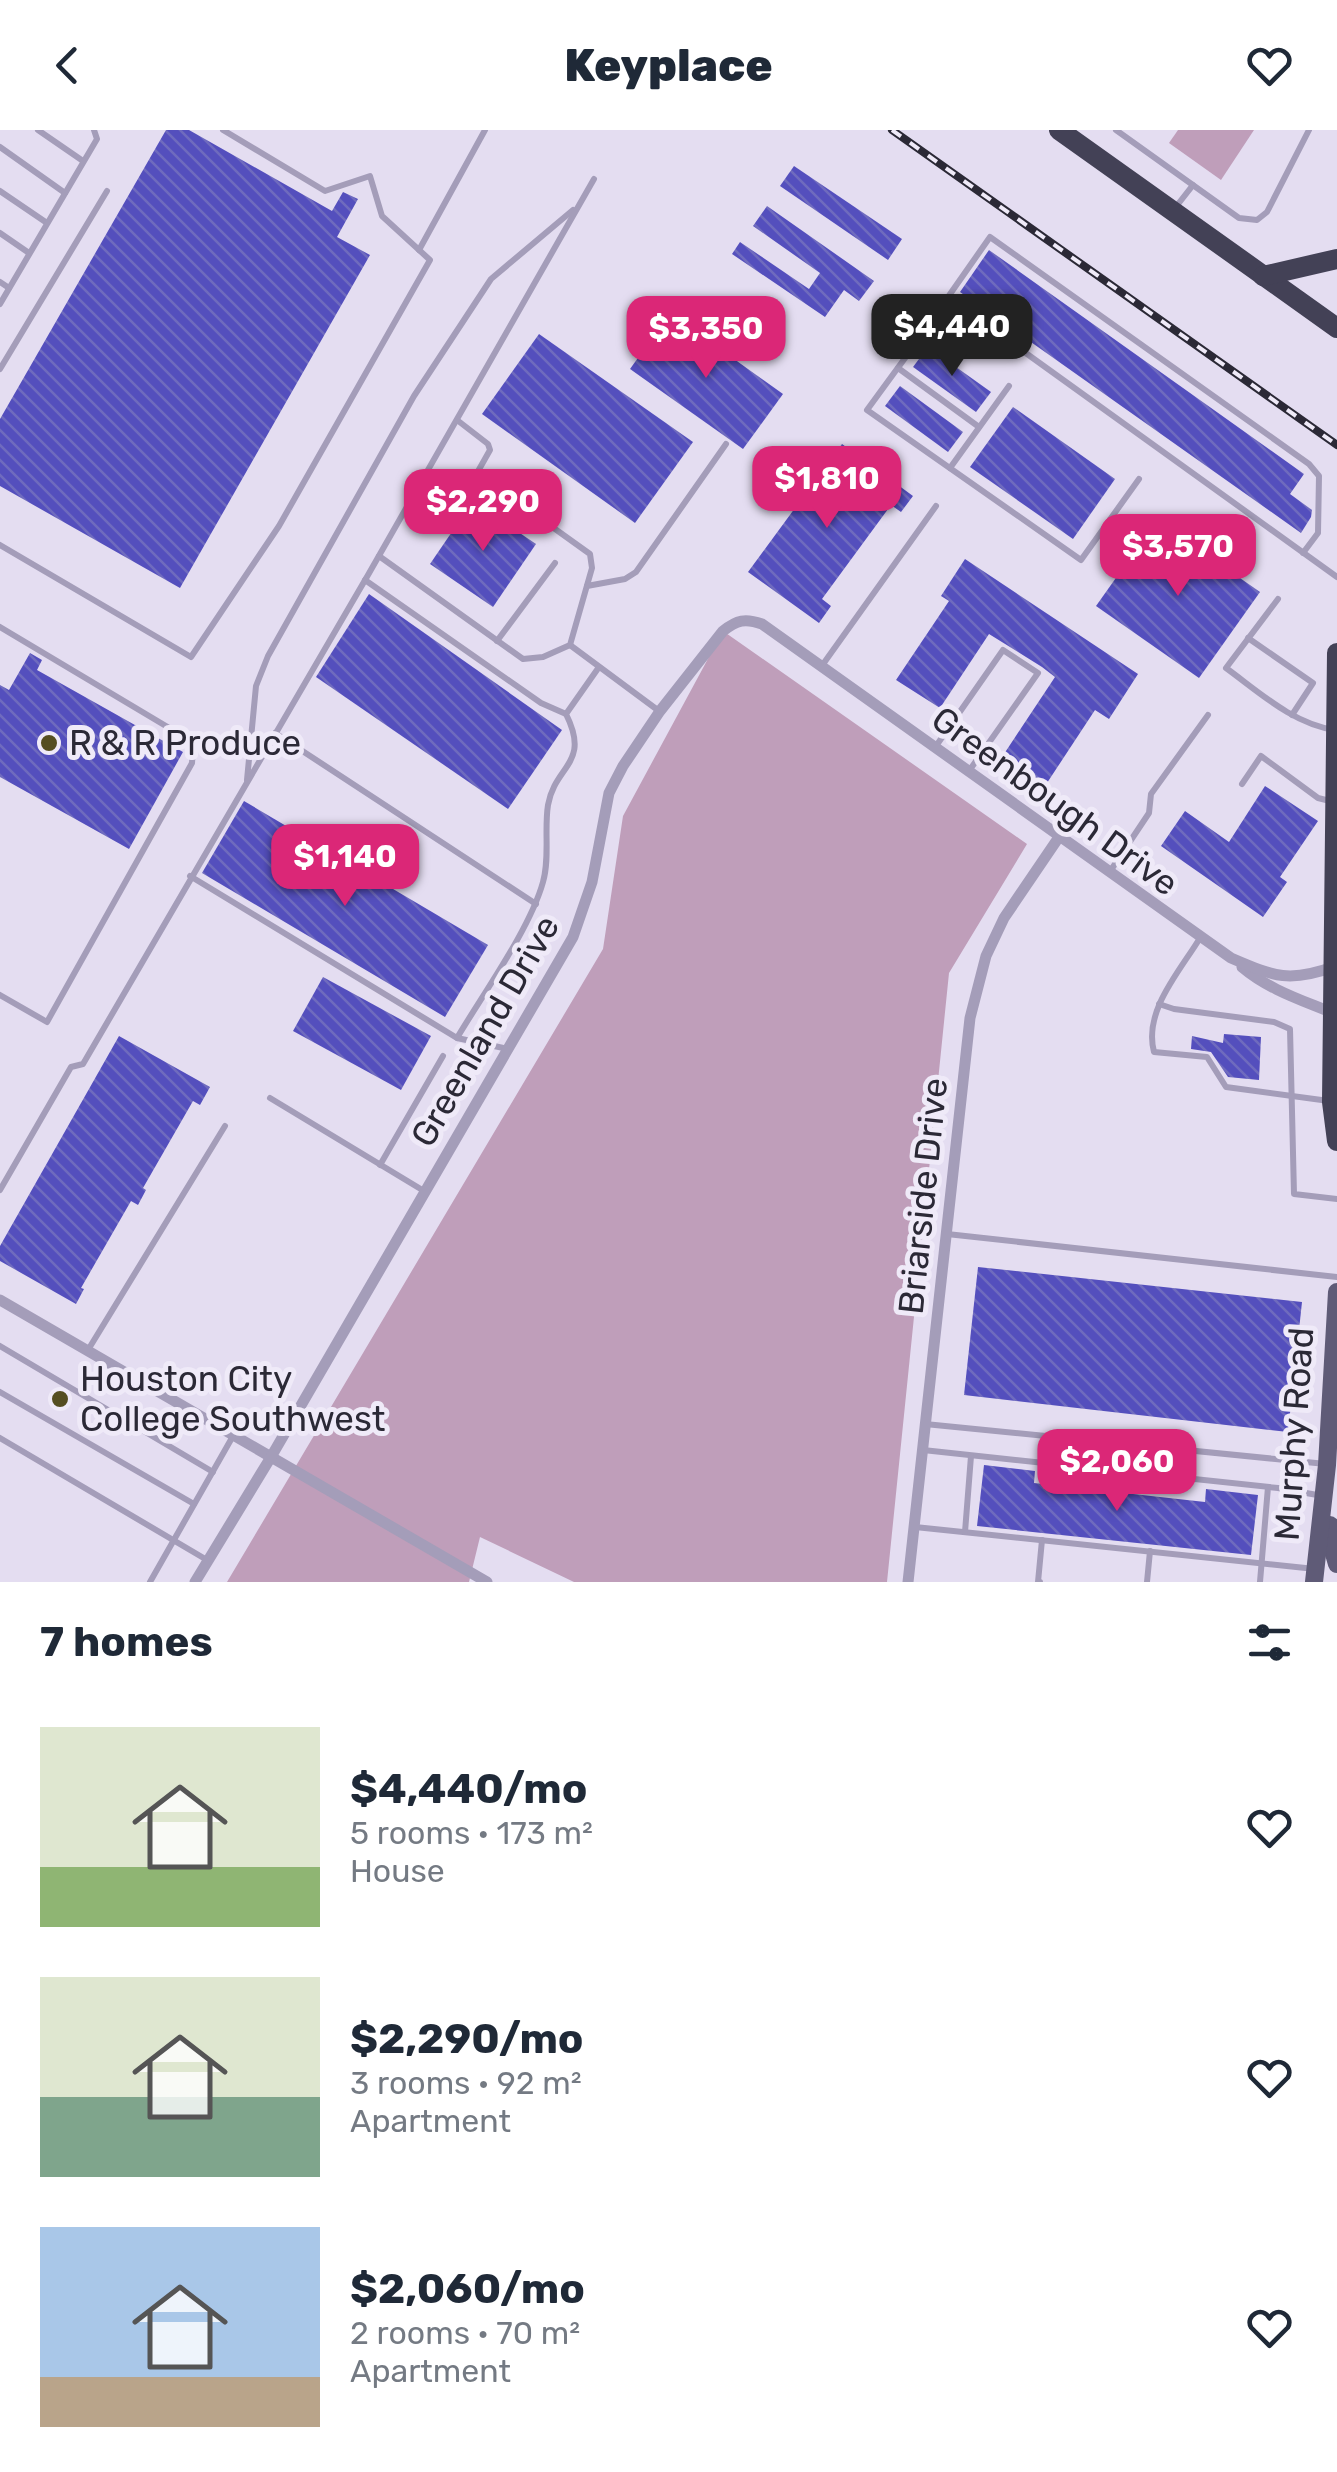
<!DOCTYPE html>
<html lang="en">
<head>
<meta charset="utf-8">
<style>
	body { margin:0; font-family:Rubik,sans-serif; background:#f6f6f7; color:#1f2937; height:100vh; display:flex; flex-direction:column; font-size:38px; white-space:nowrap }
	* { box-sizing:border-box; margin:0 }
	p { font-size:32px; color:#747a83 }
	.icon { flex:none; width:55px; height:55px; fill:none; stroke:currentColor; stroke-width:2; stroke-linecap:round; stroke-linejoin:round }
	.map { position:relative; height:1452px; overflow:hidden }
	.drawer { display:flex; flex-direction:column; background:#fff; flex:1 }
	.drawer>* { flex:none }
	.price { position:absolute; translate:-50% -85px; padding:0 22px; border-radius:20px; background:#db2777; color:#fff; font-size:32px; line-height:65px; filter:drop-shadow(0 2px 5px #0008) }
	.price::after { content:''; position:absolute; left:50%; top:60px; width:30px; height:22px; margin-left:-15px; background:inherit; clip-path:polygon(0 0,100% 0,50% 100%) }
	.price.current { background:#222; color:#fff }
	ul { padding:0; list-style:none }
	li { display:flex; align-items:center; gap:30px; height:250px; padding:0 40px }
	li span { display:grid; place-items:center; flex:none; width:280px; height:200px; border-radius:0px; color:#555 }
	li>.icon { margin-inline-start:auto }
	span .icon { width:120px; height:120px; fill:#fffc; stroke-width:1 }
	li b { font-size:42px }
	h2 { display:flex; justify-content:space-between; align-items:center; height:120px; padding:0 40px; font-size:42px }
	header { display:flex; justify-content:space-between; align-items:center; height:130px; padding:0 40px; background:#fff; font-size:45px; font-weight:800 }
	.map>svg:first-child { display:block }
	.green { fill:#bf9eba }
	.building { fill:url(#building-back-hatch) }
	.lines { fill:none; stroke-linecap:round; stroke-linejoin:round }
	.lane { stroke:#a49db9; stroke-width:6 }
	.street { stroke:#a49db9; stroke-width:11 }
	.primary { stroke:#5f5b77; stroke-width:18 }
	.highway { stroke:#434156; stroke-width:20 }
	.rail-casing { stroke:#2b2936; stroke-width:8 }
	.rail { stroke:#efeaf8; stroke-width:4; stroke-dasharray:11; stroke-linecap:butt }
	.poi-dot { fill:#554e21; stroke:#efeaf8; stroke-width:4 }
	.labels { text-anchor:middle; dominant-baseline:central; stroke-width:10; stroke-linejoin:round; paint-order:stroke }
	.poi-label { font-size:35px; fill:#2b2936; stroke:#efeaf8; text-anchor:start }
	.street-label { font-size:35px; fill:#2b2936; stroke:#efeaf8 }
</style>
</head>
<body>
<header><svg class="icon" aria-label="back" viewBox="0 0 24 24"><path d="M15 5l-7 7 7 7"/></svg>Keyplace<svg class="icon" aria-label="heart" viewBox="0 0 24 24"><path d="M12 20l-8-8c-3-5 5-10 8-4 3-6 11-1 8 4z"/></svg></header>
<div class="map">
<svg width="1337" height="1452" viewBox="0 0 1337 1452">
	<defs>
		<pattern id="building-back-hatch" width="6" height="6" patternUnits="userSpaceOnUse" patternTransform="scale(2.5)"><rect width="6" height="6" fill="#544fbd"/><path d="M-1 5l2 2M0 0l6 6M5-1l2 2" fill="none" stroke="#6f6bbe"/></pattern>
	</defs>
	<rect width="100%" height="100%" fill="#e4ddf1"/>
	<g class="green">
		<polygon points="1178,0 1254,0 1221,50 1169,13"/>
		<polygon points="723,501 1027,714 949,843 887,1452 574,1452 480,1407 469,1452 227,1452 603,819 623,686"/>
	</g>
	<g class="building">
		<polygon points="166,0 189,0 332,81 343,62 358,69 337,107 370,125 180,458 0,356 0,289"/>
		<polygon points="794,36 902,109 888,130 780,56"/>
		<polygon points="767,76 874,151 859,171 844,160 825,187 732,124 740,112 809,159 820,143 753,96"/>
		<polygon points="989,120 1304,344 1290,364 1312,380 1311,387 1301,403 960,162"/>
		<polygon points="670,183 783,264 743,319 630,239"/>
		<polygon points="539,204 693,312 635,393 482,284"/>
		<polygon points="928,217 991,262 976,282 913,237"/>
		<polygon points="900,256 963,302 948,322 885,276"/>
		<polygon points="1013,277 1115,349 1073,409 970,337"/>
		<polygon points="842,314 913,366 901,382 891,375 822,469 831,476 819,493 748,442"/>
		<polygon points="473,371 536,414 493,477 430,434"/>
		<polygon points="1157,390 1260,462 1199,548 1096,476"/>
		<polygon points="965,429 1138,544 1109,589 1095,580 1045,656 1002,627 1055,547 1042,537 989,504 940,578 896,550 949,471 941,466"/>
		<polygon points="369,464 562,600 508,679 316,547"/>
		<polygon points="30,523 42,530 37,540 183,622 129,719 0,647 0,555 9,560"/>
		<polygon points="1265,656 1318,691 1280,747 1287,752 1263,787 1161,716 1185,681 1229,712"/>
		<polygon points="244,671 488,815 445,887 202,743"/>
		<polygon points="323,847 431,906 401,960 293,901"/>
		<polygon points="1224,904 1261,907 1259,950 1228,947 1211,922 1191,919 1192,906 1223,913"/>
		<polygon points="119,906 210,957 200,975 193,971 143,1058 146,1060 138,1075 131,1071 81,1158 84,1159 76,1174 0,1131 0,1116"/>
		<polygon points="978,1137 1302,1172 1288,1302 964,1265"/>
		<polygon points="984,1335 1035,1341 1034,1353 1205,1372 1206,1359 1258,1365 1251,1425 977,1396"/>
	</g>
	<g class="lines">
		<g class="lane">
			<polyline points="38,0 83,31"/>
			<polyline points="1116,0 1239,88 1257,90 1267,82 1309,0"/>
			<polyline points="0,17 65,63"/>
			<polyline points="0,61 47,93"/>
			<polyline points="1175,78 1193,55"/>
			<polyline points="0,103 29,123"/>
			<polyline points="419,120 485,0"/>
			<polyline points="0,152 9,158"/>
			<polyline points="0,174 97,9 94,0"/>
			<polyline points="927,198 867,280 1081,430 1139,349"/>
			<polyline points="898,238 979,297"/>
			<polyline points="0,239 107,61"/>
			<polyline points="950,338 1009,256"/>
			<polyline points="0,415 191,527 279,396 430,130 382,86 370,46 325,61 223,0"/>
			<polyline points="1303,423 1318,403 1319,346 1309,334 990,107 948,167 1337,447"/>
			<polyline points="379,426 523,529 543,527 570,515 592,438 590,424 477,343 490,320 488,314 457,290"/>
			<polyline points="365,450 541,573 566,584"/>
			<polyline points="587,456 625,449 636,442 726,314"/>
			<path d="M1278,469l-52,69c33,24 67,56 109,62"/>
			<polyline points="0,497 181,605 193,618 192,633 47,892 0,865"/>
			<polyline points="1248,508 1313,553 1292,585"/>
			<polyline points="497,511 555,433"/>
			<polyline points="570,515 659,581"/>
			<polyline points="821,537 936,376"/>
			<polyline points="275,603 536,774"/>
			<polyline points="936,616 1003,520 1038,543 969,641"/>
			<polyline points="247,650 256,556 268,526 414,266 491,149 573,80"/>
			<polyline points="1242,654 1261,626 1318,668 1330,671"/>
			<polyline points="1109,743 1149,683 1151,664 1208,585"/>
			<polyline points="190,746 457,908 508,919"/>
			<path d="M1200,808c-20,33 -57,73 -46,114l53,5 19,30 103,14"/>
			<polyline points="1159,874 1174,879 1274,892 1290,899 1294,1064 1337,1069"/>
			<path d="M457,908c26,-44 73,-109 86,-156 7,-24 1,-52 5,-77 7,-40 43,-41 18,-91l33,-47"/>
			<polyline points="270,968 424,1061"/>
			<polyline points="380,1035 443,926"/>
			<polyline points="0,1060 71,937 83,934 368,445 594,49"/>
			<polyline points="947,1104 1337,1147"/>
			<polyline points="0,1216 213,1342"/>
			<polyline points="88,1220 225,996"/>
			<polyline points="0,1262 194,1374"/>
			<polyline points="925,1294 1326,1334"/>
			<polyline points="0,1308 207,1430"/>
			<polyline points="923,1320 1278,1358 1323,1366"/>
			<polyline points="915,1397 1315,1439"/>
			<polyline points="965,1402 971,1326"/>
			<polyline points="150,1452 233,1306"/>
			<polyline points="1040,1452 1038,1452 1042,1410"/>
			<polyline points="1147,1452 1150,1421"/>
			<polyline points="1260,1452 1268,1357"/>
		</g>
		<g class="street">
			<path d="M1242,837c27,23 60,33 93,47"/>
			<polyline points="0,1170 487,1452"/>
			<path d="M195,1452l76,-125 302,-520 19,-55 17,-89 14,-27 37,-55 63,-80c14,-11 22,-13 39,-7l469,334c44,19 59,25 105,8"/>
			<polyline points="908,1452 970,888 986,826 1004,788 1059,707"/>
		</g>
		<g class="primary">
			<polyline points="1330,1395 1330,1410 1337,1434"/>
			<polyline points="1314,1452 1327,1335 1337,1162"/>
		</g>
		<g class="highway">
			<polyline points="1059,0 1337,198"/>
			<polyline points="1263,146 1337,129"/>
			<polyline points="1337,523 1332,972 1337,1011"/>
		</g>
		<g class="rail-casing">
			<polyline id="rail" points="892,0 1337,315"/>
		</g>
		<use href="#rail" class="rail"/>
	</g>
	<g class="poi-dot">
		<circle cx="49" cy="613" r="10"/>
		<circle cx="60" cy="1269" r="10"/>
	</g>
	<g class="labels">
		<g class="poi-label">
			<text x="69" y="613">R &amp; R Produce</text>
			<text x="80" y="1249">Houston City<tspan x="80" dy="40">College Southwest</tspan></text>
		</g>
		<g class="street-label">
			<text transform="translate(1055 671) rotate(36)">Greenbough Drive</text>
			<text transform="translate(485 901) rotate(-60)">Greenland Drive</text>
			<text transform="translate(923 1066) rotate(-84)">Briarside Drive</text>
			<text transform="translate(1294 1304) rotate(-86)">Murphy Road</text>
		</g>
	</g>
</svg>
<b class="price current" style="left:952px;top:249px">$4,440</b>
<b class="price" style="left:706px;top:251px">$3,350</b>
<b class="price" style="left:827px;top:401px">$1,810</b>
<b class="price" style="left:483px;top:424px">$2,290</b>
<b class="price" style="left:1178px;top:469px">$3,570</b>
<b class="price" style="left:345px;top:779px">$1,140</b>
<b class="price" style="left:1117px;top:1384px">$2,060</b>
</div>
<section class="drawer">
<h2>7 homes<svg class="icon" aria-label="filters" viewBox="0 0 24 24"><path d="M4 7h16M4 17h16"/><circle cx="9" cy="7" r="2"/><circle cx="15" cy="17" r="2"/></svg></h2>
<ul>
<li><span style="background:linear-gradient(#dfe7d0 70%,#8fb573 0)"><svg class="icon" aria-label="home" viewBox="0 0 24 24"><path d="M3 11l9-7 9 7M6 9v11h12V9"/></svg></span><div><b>$4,440/mo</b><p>5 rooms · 173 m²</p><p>House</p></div><svg class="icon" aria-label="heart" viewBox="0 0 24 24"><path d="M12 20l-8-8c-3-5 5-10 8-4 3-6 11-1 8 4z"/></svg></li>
<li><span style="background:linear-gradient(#dfe7d0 60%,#7fa58c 0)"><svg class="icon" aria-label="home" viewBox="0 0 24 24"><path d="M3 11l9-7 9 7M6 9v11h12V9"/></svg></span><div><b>$2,290/mo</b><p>3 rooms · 92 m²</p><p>Apartment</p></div><svg class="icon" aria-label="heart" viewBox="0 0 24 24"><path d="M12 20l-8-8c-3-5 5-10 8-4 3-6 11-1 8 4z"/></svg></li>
<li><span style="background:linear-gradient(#a9c7e8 75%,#b9a48a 0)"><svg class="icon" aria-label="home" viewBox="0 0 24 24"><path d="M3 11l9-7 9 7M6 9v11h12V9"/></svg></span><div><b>$2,060/mo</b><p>2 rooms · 70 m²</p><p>Apartment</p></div><svg class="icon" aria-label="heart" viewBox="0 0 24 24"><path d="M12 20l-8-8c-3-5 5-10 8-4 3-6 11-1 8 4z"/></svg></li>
</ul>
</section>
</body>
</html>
